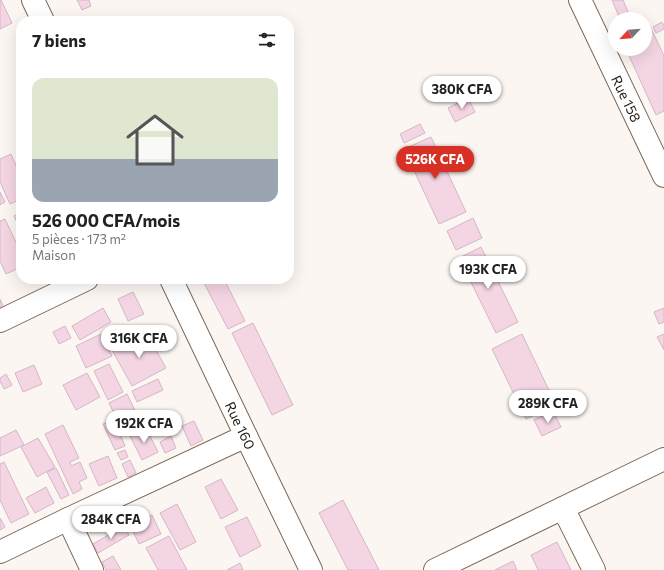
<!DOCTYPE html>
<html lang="fr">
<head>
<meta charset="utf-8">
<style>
	body { margin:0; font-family:Commissioner,sans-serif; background:#f2f2f2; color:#202124; height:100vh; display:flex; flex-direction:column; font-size:15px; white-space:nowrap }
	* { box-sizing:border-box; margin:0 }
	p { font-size:13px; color:#757577 }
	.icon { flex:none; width:22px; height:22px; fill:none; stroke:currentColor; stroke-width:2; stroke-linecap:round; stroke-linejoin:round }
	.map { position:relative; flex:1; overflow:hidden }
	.side { position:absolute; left:16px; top:16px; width:278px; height:268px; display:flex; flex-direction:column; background:#fff; border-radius:16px; box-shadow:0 4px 16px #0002 }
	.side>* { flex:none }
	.needle { width:26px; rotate:244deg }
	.buttons { position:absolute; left:608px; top:12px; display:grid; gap:8px }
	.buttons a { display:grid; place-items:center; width:44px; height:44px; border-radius:50%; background:#fff; box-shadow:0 4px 16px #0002; font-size:20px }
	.price { position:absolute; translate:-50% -34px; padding:0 9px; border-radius:14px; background:#fff; color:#222; font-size:13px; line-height:26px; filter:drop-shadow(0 1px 2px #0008) }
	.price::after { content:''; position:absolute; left:50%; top:24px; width:12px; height:9px; margin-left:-6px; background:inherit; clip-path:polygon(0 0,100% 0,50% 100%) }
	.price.on { background:#d93025; color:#fff }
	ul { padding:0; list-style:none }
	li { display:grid; align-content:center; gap:8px; height:212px; padding:0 16px }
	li+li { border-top:1px solid #e0e0e0 }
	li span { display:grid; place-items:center; height:124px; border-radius:12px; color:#555 }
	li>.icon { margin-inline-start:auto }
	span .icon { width:72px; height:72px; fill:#fffc; stroke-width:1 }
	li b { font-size:17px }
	h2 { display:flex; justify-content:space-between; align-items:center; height:48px; padding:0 16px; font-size:17px }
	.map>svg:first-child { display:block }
	.building { fill:#f4d5e4; stroke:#d4b7c5 }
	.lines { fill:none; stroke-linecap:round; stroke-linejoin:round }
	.minor-casing { stroke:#7e6856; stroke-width:24 }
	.minor { stroke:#fff; stroke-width:22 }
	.labels { text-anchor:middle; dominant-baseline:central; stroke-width:3.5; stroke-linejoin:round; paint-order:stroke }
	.street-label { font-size:14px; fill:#231a13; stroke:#fff }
</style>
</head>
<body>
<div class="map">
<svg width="664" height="570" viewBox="0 0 664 570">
	<rect width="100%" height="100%" fill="#fbf6f2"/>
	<g class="building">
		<polygon points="0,0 1,0 12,23 0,29"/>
		<polygon points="77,0 89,0 91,6 82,10"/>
		<polygon points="612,0 623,0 631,19 620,19"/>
		<polygon points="662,22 664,26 664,29 656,33 653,27"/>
		<polygon points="649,24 664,56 664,111 656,115 626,49 645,49 645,26"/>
		<polygon points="468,98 475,112 455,122 448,108"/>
		<polygon points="420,124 425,133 404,143 400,134"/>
		<polygon points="431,137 466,212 439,224 404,149"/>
		<polygon points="11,154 21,177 21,199 10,204 0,182 0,159"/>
		<polygon points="0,192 5,202 0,205"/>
		<polygon points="21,213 21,231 14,216"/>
		<polygon points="473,218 482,238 456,250 447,231"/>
		<polygon points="5,219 21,253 21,267 6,274 0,261 0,221"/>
		<polygon points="481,247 518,322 496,333 459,258"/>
		<polygon points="202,279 224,279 245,321 228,329"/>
		<polygon points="133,292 144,314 128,321 118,299"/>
		<polygon points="0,299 8,317 0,321"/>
		<polygon points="103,308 111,322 80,340 72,326"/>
		<polygon points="664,308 664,322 659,324 654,312"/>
		<polygon points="253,323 293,405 272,415 232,333"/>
		<polygon points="65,326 71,338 59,344 53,332"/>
		<polygon points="146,332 166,368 132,386 112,350"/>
		<polygon points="101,334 112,356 86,368 76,346"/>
		<polygon points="522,334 556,405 526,419 492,349"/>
		<polygon points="664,334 664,350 657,337"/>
		<polygon points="109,364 123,392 108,400 94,371"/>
		<polygon points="34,365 42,384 23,392 15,373"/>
		<polygon points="87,373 100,397 76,410 63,385"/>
		<polygon points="6,374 12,385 4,389 0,381 0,378"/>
		<polygon points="158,379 163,390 137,402 132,391"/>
		<polygon points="127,394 140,421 122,430 109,403"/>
		<polygon points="553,411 561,427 542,436 534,420"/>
		<polygon points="114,420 125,446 115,450 103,424"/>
		<polygon points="194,421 203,440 191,446 182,426"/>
		<polygon points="63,425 79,458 70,462 71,466 80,462 87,478 79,482 82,489 73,494 45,434"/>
		<polygon points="146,428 158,452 142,460 130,436"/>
		<polygon points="16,430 24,445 0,456 0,438"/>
		<polygon points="171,436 176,448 165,453 160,442"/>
		<polygon points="38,438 55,467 37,477 21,447"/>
		<polygon points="125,450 128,457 121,460 117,453"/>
		<polygon points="108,456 117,478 99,486 89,464"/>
		<polygon points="130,460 136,473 128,477 122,464"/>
		<polygon points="4,462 29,514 11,523 0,500 0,464"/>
		<polygon points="56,468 69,495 61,499 47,472"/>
		<polygon points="221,479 238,510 221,519 205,487"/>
		<polygon points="46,487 54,503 35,513 26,498"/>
		<polygon points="343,500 379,570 348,570 319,513"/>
		<polygon points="177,504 196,542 180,550 160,513"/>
		<polygon points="152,515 161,534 139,544 130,525"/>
		<polygon points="247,517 261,546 240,557 225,527"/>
		<polygon points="0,518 5,527 0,530"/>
		<polygon points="124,526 129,535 98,553 93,544"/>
		<polygon points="169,536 187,570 158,570 146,548"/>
		<polygon points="557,542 571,570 538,570 531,555"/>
		<polygon points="113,556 121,570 106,570 102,562"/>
		<polygon points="513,561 517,570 495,570"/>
		<polygon points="240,563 243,570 227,570"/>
	</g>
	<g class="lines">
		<g class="minor-casing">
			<g id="minor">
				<polyline points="33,0 43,21"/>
				<path id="s1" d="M580,0l84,176"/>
				<path id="s2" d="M171,279l75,157 65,134"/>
				<polyline points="0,321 87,279"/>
				<polyline points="563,508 594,570"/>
				<polyline points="68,519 92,570"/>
				<polyline points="0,552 68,519 246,436"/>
				<polyline points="435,570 664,459"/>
			</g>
		</g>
		<use href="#minor" class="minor"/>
	</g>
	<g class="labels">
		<g class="street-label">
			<text stroke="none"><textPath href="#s1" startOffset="109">Rue 158</textPath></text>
			<text stroke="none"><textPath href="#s2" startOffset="162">Rue 160</textPath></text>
		</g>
	</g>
</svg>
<div class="buttons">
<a><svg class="needle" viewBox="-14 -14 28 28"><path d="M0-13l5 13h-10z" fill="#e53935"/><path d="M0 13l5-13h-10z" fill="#757577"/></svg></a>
</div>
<b class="price" style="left:462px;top:110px">380K CFA</b>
<b class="price on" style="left:435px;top:180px">526K CFA</b>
<b class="price" style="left:488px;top:290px">193K CFA</b>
<b class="price" style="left:139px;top:359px">316K CFA</b>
<b class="price" style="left:548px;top:424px">289K CFA</b>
<b class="price" style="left:144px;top:444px">192K CFA</b>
<b class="price" style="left:111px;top:540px">284K CFA</b>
<section class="side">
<h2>7 biens<svg class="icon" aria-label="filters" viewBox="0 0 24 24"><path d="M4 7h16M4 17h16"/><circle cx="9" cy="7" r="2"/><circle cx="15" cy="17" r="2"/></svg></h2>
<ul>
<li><span style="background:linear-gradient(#dfe7d0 65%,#9aa5b1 0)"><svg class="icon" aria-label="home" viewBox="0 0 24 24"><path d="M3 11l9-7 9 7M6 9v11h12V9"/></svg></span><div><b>526 000 CFA/mois</b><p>5 pièces · 173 m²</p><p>Maison</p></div></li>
</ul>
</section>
</div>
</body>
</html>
